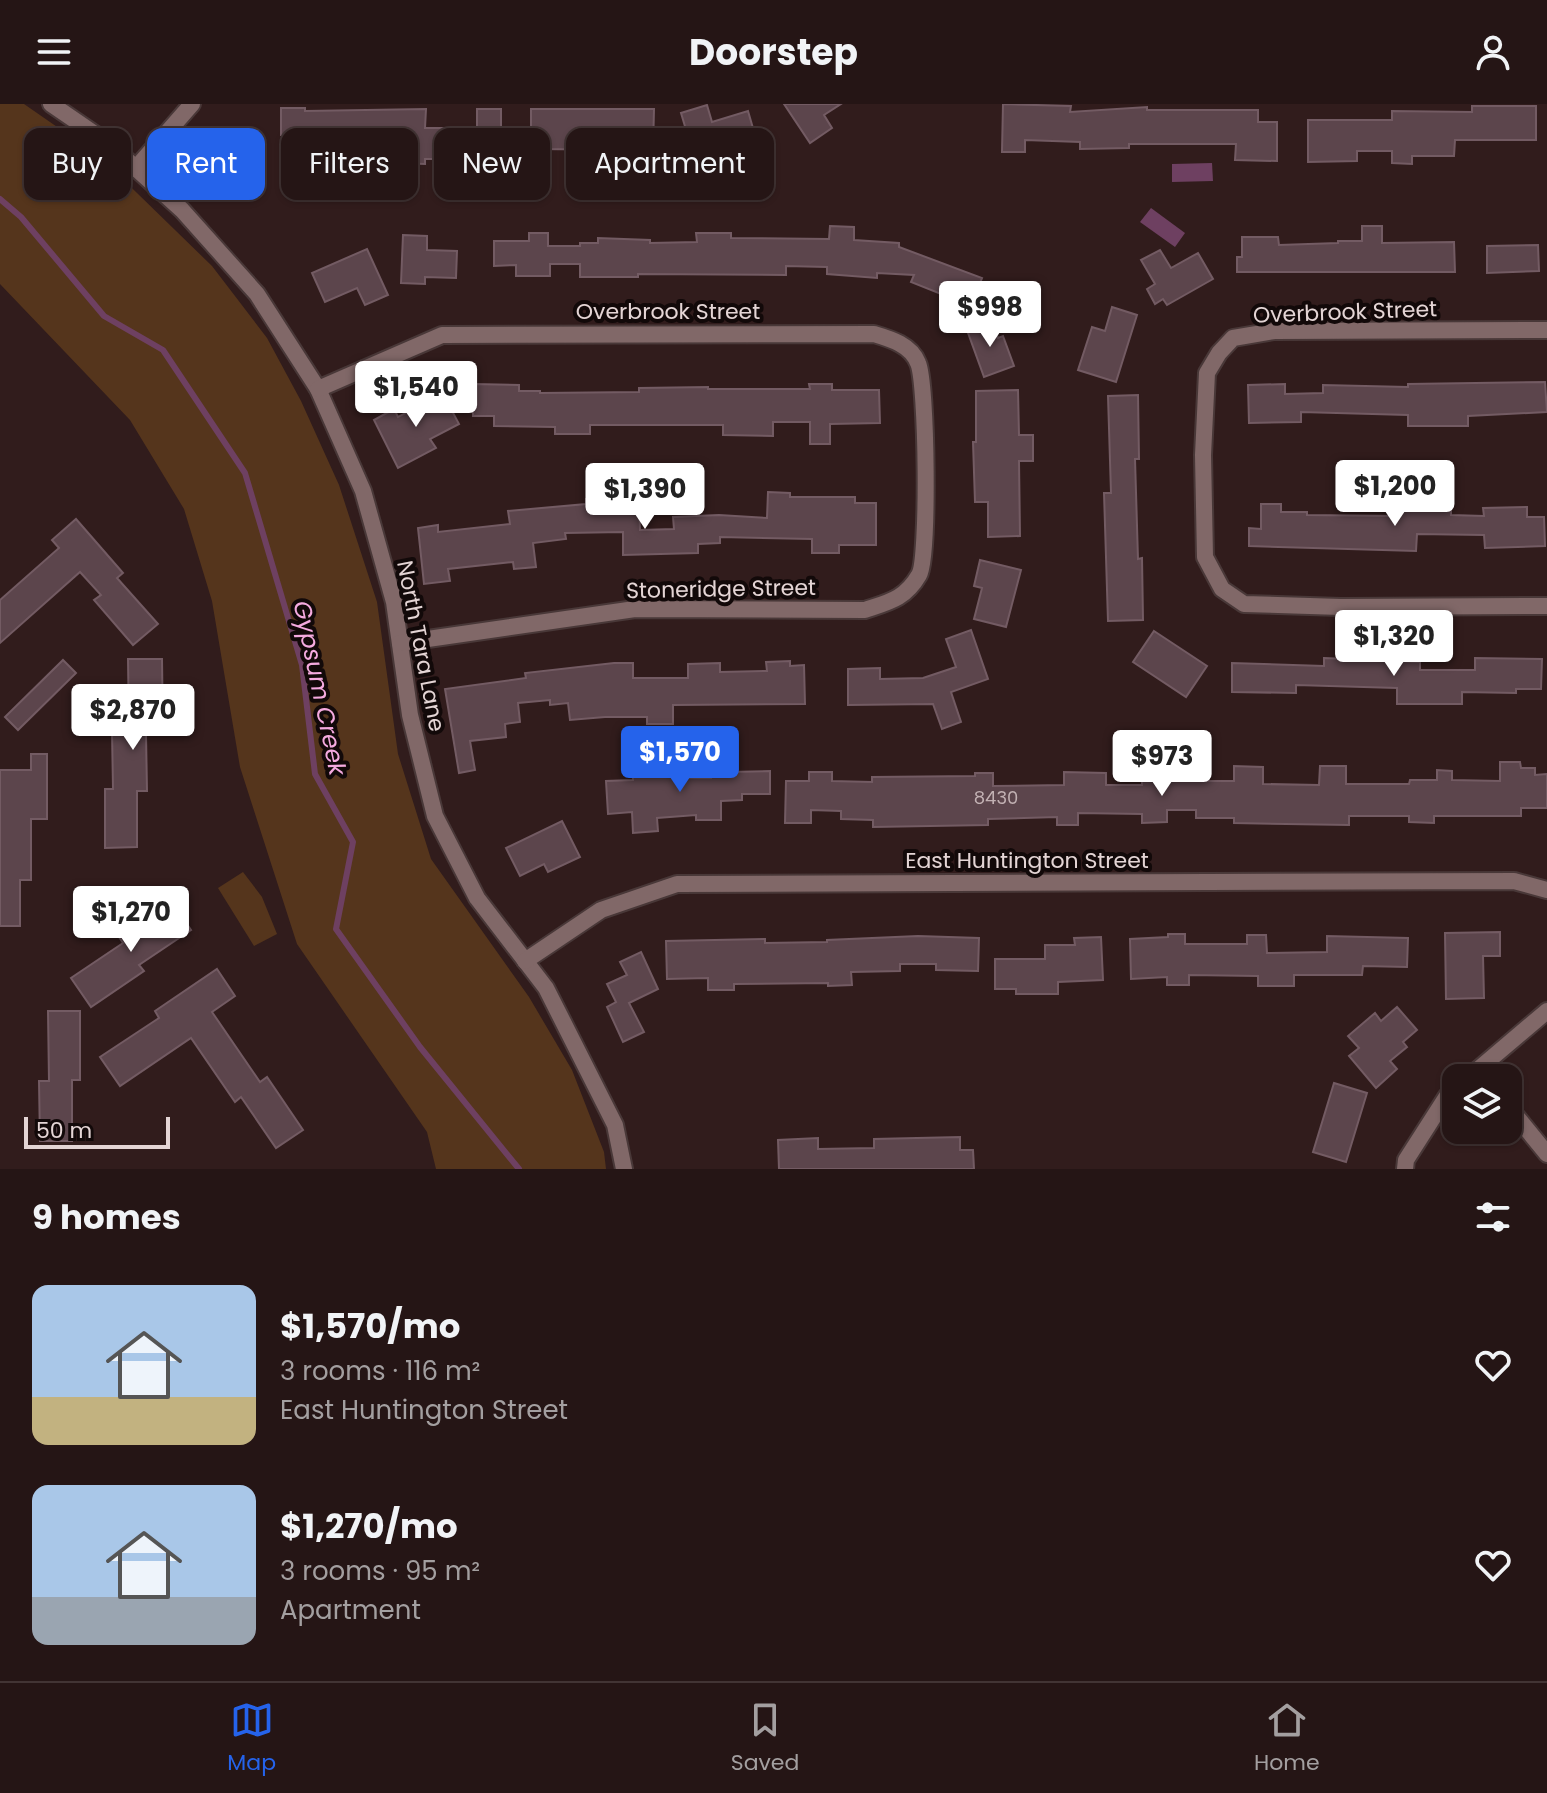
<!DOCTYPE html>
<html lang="en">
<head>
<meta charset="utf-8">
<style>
	body { margin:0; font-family:Poppins,sans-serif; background:#312222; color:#f1f3f6; height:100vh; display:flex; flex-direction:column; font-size:30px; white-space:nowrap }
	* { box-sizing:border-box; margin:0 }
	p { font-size:26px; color:#a39fa0 }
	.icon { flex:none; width:44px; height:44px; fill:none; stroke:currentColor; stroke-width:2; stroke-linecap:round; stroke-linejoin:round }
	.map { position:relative; height:1065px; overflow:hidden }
	.panel { display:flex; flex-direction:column; background:#251515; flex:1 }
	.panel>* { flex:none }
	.top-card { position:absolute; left:24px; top:24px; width:800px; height:72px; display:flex; gap:16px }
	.tools { position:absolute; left:1442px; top:960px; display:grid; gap:16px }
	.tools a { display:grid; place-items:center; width:80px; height:80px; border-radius:16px; background:#251515; box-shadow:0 2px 6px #0004,0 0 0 2px #423434; font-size:40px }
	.scale { position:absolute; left:24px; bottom:20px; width:146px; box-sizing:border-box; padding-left:8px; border:4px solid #e4d5d5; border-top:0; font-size:22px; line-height:28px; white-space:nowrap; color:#e4d5d5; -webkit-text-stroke:6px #120909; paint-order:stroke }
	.price { position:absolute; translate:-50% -68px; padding:0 18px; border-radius:8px; background:#fff; color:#222; font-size:26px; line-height:52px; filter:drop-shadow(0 2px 4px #0008) }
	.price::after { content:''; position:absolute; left:50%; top:48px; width:24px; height:18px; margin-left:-12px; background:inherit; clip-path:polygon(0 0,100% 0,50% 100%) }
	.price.current { background:#2563eb; color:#fff }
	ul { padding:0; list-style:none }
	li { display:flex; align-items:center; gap:24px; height:200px; padding:0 32px }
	li span { display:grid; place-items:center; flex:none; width:224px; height:160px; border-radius:16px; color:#555 }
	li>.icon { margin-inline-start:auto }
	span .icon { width:96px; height:96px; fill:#fffc; stroke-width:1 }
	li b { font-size:34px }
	h2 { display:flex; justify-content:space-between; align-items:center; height:96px; padding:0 32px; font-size:34px }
	.pill { padding:0 28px; border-radius:16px; background:#251515; box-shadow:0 2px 6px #0004,0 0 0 2px #423434; font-size:28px; line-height:72px }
	.pill.current { background:#2563eb; color:#fff }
	header { display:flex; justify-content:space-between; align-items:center; height:104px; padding:0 32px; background:#251515; font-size:36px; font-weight:700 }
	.tab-bar { display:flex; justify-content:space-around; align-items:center; height:112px; border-top:2px solid #423434; background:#251515; font-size:22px; color:#a39fa0 }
	.tab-bar a { display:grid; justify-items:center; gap:4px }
	.tab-bar .current { color:#2563eb }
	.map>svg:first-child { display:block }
	.green { fill:#55351c }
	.water { fill:#6e4061 }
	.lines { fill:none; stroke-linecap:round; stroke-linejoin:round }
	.stream { stroke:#6e4061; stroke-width:6 }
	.building { fill:#5c454c; stroke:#735b63; stroke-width:2 }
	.street-casing { stroke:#493838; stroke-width:20 }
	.street { stroke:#816868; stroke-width:16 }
	.labels { text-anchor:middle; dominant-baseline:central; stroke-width:8; stroke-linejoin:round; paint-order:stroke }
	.number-label { font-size:18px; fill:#c2b1b3 }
	.street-label { font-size:22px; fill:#e4d5d5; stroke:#120909 }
	.water-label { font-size:24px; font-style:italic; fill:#f5aadf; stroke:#120909 }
</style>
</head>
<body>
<header><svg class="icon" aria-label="menu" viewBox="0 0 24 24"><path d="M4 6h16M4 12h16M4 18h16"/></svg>Doorstep<svg class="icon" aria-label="person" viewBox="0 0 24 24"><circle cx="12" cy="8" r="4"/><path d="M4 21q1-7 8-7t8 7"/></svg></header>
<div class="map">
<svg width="1547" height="1065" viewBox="0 0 1547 1065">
	<rect width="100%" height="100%" fill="#311c1c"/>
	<g class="green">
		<polygon points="0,0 24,0 99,52 212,162 267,234 301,297 339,381 377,498 398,650 431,755 529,893 572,966 604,1048 606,1065 436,1065 427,1028 297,840 240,663 212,497 184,405 130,316 0,180"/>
		<polygon points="243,768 262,793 277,830 254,842 218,784"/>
	</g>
	<g class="water">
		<polygon points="1212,59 1213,77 1172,78 1172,60"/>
		<polygon points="1151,104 1185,129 1175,143 1140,118"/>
	</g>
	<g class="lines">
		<polyline class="stream" points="0,95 21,113 104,212 163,246 245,369 302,561 315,670 353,738 336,825 420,943 519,1065"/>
	</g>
	<g class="building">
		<polygon points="784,0 841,0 824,11 832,24 810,39"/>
		<polygon points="1003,0 1071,2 1070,8 1147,3 1147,6 1258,6 1258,18 1277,18 1277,57 1235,56 1236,40 1129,40 1129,44 1080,45 1080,38 1025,36 1025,48 1002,48"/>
		<polygon points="707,1 712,18 748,7 757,38 695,56 681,9"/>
		<polygon points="1472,2 1536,2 1536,36 1455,36 1454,52 1412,52 1412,60 1392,59 1392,47 1357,47 1357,57 1308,58 1308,16 1392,16 1392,7 1472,8"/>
		<polygon points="281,4 305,4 305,7 426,5 425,24 477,24 477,5 501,5 501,55 425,55 425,60 397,59 397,52 378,51 378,32 348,32 348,72 333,72 333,66 290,66 290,31 281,31"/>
		<polygon points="531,5 654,5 653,46 531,45"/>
		<polygon points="830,122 854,123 854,136 899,139 899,143 982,174 971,202 911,178 914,171 877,169 877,174 827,170 827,163 786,162 786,171 638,170 638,173 580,173 580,160 550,160 550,172 516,172 516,161 494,162 494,137 529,137 529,129 548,129 548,142 580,142 580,139 598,139 598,134 650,136 650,139 697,138 696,129 731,129 731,134 829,135"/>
		<polygon points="1362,122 1382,122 1382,139 1454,138 1455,168 1237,168 1237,153 1242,153 1242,133 1278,133 1279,141 1338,139 1338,137 1362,137"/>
		<polygon points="403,131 427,132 427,146 457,147 456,174 425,173 425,180 401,179"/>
		<polygon points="1538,141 1539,167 1487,169 1487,142"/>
		<polygon points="367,145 388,191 365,201 357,184 325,198 312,169"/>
		<polygon points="1160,146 1171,164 1198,149 1213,175 1167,201 1163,195 1155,200 1147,185 1155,180 1141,156"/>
		<polygon points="1112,203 1137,211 1116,278 1078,266 1092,223 1105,227"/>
		<polygon points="991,217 998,234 1003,232 1014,262 984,273 967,226"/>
		<polygon points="1545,278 1547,308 1468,312 1468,322 1408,322 1408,311 1301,308 1301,318 1249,319 1248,281 1285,280 1285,290 1323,289 1323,281 1408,283 1408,280"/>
		<polygon points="473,280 519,281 519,287 540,287 540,289 639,288 639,284 708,283 708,285 810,285 809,280 832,280 832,286 879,286 880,319 830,320 830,340 810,340 810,318 773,318 773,332 723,331 723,321 590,321 590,330 555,330 555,323 494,322 494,312 473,312"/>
		<polygon points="1018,286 1019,331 1033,331 1033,357 1019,357 1020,432 988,433 988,398 975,398 973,338 976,338 976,287"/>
		<polygon points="443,290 459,320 430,335 436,344 398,364 374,316 394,305 398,313"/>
		<polygon points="1138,291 1139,355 1135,355 1138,455 1142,454 1143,516 1108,517 1104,389 1111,389 1108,292"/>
		<polygon points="768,388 790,389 790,393 855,393 855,399 876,399 876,441 839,441 839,449 812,449 812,435 720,433 720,439 698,440 698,449 623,451 623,428 565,429 566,435 533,439 536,463 514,465 513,458 448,465 450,477 424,480 418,424 438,421 438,428 510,420 508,407 586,400 586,395 639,394 640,426 674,425 673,413 719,411 767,414"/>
		<polygon points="1400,388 1418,389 1418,400 1451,400 1451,411 1484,412 1483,404 1527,403 1527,413 1544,413 1545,442 1485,444 1484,431 1417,430 1416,447 1249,442 1249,424 1261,425 1261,400 1281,400 1281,408 1307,408 1307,411 1399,412"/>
		<polygon points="76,415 123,469 117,474 158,520 133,541 94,496 101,491 80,468 0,539 0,496 59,444 52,436"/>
		<polygon points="980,456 1021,466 1006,523 974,515 982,484 974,482"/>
		<polygon points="971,526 988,575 951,588 961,618 942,625 933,600 848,601 848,565 880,564 880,575 923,574 956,563 946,535"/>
		<polygon points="1154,527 1207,562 1186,593 1133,558"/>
		<polygon points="1324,554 1420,558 1420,566 1475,566 1475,554 1542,555 1541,585 1516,585 1516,589 1462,588 1462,600 1397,600 1397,584 1296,581 1296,589 1232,588 1232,559 1324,562"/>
		<polygon points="128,555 162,555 163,630 146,630 147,687 137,687 137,743 105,744 105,685 113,685 112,627 129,627"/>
		<polygon points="63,556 76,569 18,626 5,613"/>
		<polygon points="790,557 790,562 804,561 805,600 673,601 673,620 647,620 647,613 605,613 570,616 568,599 550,601 550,596 518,599 520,618 505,620 506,633 470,637 475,666 459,669 445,585 526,574 525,569 614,559 633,559 633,574 688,574 688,560 720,559 720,568 767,567 766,558"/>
		<polygon points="31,650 47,650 47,715 31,715 31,776 20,776 20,822 0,822 0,666 31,666"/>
		<polygon points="1500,658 1520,658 1521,664 1535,664 1535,671 1547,670 1547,704 1521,704 1521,712 1434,712 1434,719 1409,718 1409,712 1349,712 1349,721 1234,719 1234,714 1196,714 1196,706 1167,706 1167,718 1142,719 1142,710 1078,709 1078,721 1057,721 1057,713 988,715 988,721 873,723 873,716 841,715 841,707 811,706 811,719 785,719 786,677 809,677 809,668 832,668 832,677 872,678 872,673 975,672 975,669 993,669 993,682 1064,681 1064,668 1106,669 1106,681 1142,681 1142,677 1166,677 1165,667 1187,667 1187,677 1234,677 1234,662 1263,663 1263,680 1319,681 1320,662 1346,662 1346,680 1409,680 1410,676 1437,676 1437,666 1452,667 1452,676 1500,677"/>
		<polygon points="672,659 673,674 711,674 710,663 729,663 729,668 770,667 770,690 742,690 742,696 721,697 721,716 696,716 696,711 657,714 658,727 633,729 632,708 608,710 606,677 633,676 632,662"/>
		<polygon points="562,717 580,753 548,768 544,760 520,772 506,744"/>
		<rect x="86" y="786" width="65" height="17"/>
		<polygon points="171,797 191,826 139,861 144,867 91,903 71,874 123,839 119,833"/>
		<polygon points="1500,828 1500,852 1483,852 1484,894 1446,895 1445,829"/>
		<polygon points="1168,830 1185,830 1185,840 1247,840 1247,831 1266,831 1267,849 1327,848 1327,832 1408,834 1407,863 1363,862 1362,871 1294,871 1294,882 1258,882 1258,872 1189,871 1189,881 1167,881 1167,873 1131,875 1130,835 1168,833"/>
		<polygon points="918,832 979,834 978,867 936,866 936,860 900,860 900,867 851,868 852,881 828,882 828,879 734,880 734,886 708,886 708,874 667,875 666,837 765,835 765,839 827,838 827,836"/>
		<polygon points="1101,833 1103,876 1058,878 1058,890 1016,890 1016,885 995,885 995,855 1045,855 1045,841 1075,841 1074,834"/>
		<polygon points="641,848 658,885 629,899 644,928 623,938 607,903 616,898 607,880 627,871 620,858"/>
		<polygon points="217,865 235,892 212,908 260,978 267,973 303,1026 276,1044 241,993 235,998 191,934 120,982 100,953 159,914 155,907"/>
		<polygon points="1397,903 1417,926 1403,938 1407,943 1390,957 1397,965 1376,984 1349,952 1359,944 1348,932 1375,909 1381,917"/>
		<polygon points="48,907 80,907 80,976 72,976 72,1037 40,1037 39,977 49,977"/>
		<polygon points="1334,979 1367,989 1346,1058 1313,1048"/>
		<polygon points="960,1033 960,1046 973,1046 974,1065 779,1065 778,1036 818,1034 818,1045 874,1044 874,1035"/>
	</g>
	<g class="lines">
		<g class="street-casing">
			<g id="street">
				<polyline points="51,0 108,39 182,106 257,190 318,285 363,387 394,498 410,611 435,712 477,794 546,884 615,1021 624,1065"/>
				<polyline points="136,64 192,0"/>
				<polyline points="1547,226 1274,227 1233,234 1219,249 1207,269 1203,351 1205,453 1222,485 1244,500 1341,503 1547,502"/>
				<path d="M318,285l124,-54 432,-1c17,5 37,11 44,29 9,20 11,196 1,212 -14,24 -30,27 -54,35l-230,-1 -235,34"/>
				<polyline points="525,857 601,806 677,780 1514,777 1547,786"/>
				<polyline points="1468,974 1547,907"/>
				<polyline points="1508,1002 1547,1050"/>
				<polyline points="1405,1065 1406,1056 1447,992 1456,984"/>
			</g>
		</g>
		<use href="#street" class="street"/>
	</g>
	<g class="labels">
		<g class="number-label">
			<text x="996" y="693">8430</text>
		</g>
		<g class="street-label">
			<text x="668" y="207">Overbrook Street</text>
			<text transform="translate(1345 208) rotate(-2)">Overbrook Street</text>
			<text transform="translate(721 485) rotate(-1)">Stoneridge Street</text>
			<text transform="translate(421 542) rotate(79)">North Tara Lane</text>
			<text x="1027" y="756">East Huntington Street</text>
		</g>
		<g class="water-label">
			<text transform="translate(320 584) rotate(78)">Gypsum Creek</text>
		</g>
	</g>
</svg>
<div class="tools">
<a><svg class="icon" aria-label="layers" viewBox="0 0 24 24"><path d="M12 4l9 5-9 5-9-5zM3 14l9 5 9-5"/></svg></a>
</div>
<div class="scale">50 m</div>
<b class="price" style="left:990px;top:245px">$998</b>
<b class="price" style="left:416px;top:325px">$1,540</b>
<b class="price" style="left:1395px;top:424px">$1,200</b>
<b class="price" style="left:645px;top:427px">$1,390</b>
<b class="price" style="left:1394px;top:574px">$1,320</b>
<b class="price" style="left:133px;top:648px">$2,870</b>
<b class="price current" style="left:680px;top:690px">$1,570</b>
<b class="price" style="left:1162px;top:694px">$973</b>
<b class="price" style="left:131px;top:850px">$1,270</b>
<div class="top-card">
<a class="pill">Buy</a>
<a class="pill current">Rent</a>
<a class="pill">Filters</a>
<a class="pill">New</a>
<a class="pill">Apartment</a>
</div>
</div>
<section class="panel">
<h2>9 homes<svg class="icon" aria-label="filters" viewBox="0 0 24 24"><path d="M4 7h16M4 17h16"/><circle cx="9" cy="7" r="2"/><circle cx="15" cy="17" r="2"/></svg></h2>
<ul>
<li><span style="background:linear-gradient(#a9c7e8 70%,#c2b280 0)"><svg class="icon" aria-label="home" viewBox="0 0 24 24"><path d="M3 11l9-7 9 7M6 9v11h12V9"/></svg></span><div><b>$1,570/mo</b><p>3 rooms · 116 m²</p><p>East Huntington Street</p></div><svg class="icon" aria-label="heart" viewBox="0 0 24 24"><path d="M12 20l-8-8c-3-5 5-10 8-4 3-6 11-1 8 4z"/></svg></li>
<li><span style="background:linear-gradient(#a9c7e8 70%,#9aa5b1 0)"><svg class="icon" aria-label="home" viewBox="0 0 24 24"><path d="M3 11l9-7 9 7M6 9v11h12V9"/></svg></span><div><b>$1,270/mo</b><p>3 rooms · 95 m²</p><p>Apartment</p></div><svg class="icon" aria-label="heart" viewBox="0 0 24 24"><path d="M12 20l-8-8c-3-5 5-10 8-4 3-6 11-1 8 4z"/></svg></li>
</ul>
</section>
<nav class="tab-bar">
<a class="current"><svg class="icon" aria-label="map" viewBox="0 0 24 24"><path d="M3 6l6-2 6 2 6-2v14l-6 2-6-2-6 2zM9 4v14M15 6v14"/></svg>Map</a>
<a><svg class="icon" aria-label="saved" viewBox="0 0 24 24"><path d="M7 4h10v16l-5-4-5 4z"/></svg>Saved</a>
<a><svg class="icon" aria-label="home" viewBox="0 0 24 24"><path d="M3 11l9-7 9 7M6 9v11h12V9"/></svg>Home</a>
</nav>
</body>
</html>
